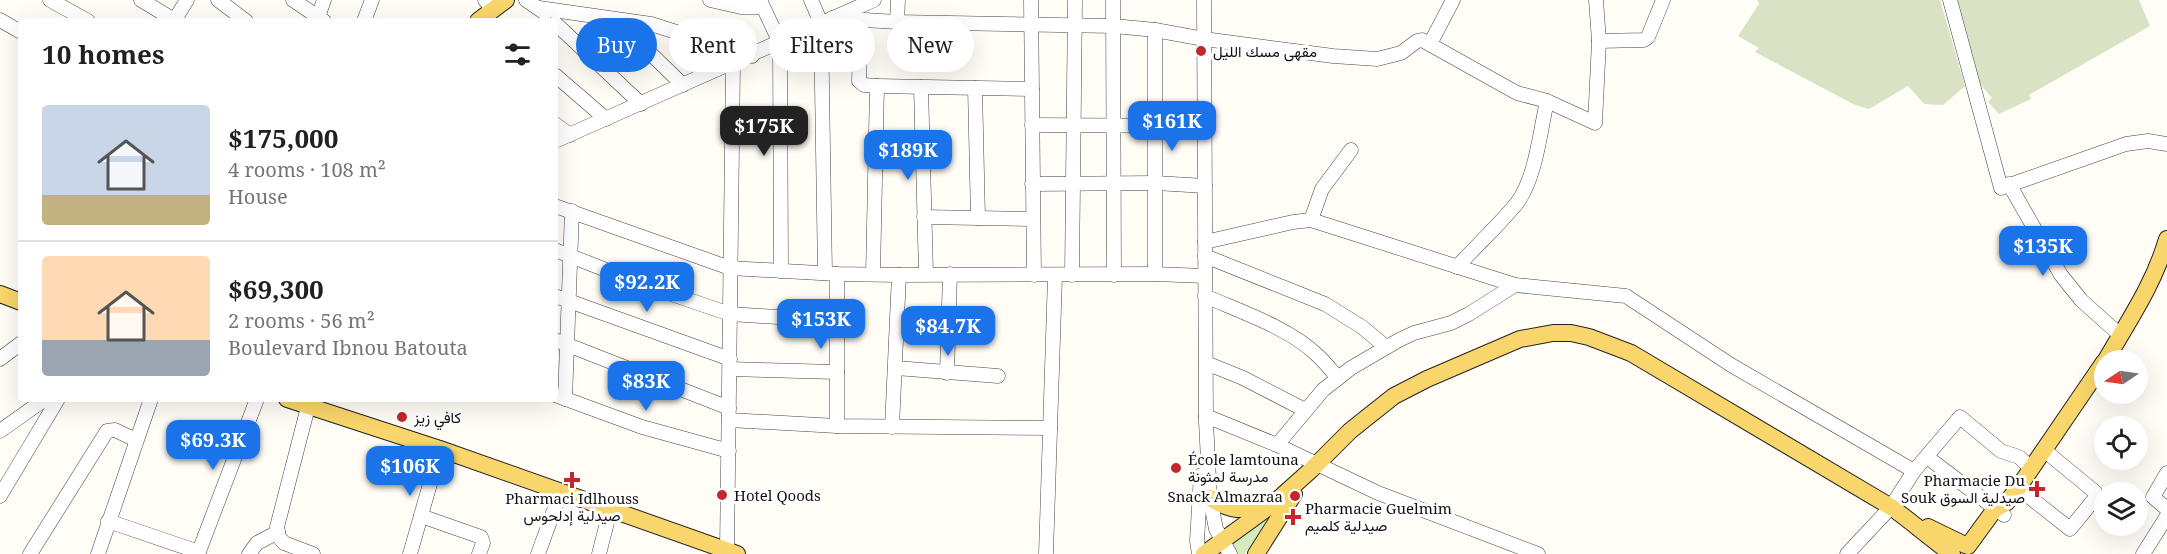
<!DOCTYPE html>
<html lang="en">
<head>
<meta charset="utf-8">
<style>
	body { margin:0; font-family:"Noto Serif",Vazirmatn,serif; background:#f6f6f6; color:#202124; height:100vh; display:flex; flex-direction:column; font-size:22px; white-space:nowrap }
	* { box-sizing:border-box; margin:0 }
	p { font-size:20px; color:#757577 }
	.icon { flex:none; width:33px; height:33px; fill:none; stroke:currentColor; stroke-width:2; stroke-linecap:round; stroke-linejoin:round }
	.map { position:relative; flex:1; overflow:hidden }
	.panel { position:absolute; left:18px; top:18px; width:540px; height:384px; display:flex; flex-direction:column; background:#fff; border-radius:6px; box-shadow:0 6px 24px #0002 }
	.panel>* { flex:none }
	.hud { position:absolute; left:576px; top:18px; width:570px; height:54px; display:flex; gap:12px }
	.needle { width:39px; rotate:257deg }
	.fabs { position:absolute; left:2094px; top:350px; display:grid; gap:12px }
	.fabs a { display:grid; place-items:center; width:54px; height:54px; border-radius:50%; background:#fff; box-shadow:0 6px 24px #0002; font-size:30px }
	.price { position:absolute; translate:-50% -51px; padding:0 14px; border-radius:12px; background:#1a73e8; color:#fff; font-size:20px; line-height:39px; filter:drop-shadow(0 2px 3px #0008) }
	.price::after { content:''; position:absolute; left:50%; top:36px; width:18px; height:14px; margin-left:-9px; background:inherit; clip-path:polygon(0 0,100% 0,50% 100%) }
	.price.current { background:#222; color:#fff }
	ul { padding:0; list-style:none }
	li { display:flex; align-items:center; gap:18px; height:150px; padding:0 24px }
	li+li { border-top:2px solid #e0e0e0 }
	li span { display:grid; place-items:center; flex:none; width:168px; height:120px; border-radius:6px; color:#555 }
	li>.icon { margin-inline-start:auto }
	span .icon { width:72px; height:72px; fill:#fffc; stroke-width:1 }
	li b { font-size:26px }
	h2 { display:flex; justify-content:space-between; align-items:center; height:72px; padding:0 24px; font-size:26px }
	.pill { padding:0 21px; border-radius:27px; background:#fff; box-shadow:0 6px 24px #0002; font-size:21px; line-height:54px }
	.pill.current { background:#1a73e8; color:#fff }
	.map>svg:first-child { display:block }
	.green { fill:#d5ebbd }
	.cemetery { fill:#d9e3c4 }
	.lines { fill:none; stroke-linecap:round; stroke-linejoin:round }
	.minor-casing { stroke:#444; stroke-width:15 }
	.major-casing { stroke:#222; stroke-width:18 }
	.minor { stroke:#fff; stroke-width:14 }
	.major { stroke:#f9d66b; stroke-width:16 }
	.poi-dot { fill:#c4262e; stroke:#fff; stroke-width:2 }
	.labels { text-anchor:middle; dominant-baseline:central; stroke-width:6; stroke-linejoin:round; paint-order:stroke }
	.poi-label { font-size:15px; fill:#111; stroke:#fff; text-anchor:start }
</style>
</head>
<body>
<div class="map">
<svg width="2167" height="554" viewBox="0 0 2167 554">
	<rect width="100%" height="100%" fill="#fffdf5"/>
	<polygon class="green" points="1278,503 1245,554 1232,554 1226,544"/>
	<g class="cemetery">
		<polygon points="1757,0 1940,0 1965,86 1943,105 1924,104 1908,86 1869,109 1855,105 1755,52 1759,48 1738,36 1759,4"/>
		<polygon points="1951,0 2139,0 2150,26 2029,95 2031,99 1999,114 1988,102 1992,98 1971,73"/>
	</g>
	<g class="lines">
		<g class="minor-casing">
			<g id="minor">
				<polyline points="50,0 88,21"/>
				<polyline points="141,0 176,21"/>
				<polyline points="218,0 246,21"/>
				<polyline points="293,0 324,21"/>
				<polyline points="485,0 493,10"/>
				<polyline points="526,0 545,13"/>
				<polyline points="710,0 741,7 763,7"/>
				<polyline points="760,0 780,43 781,271"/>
				<polyline points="811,0 821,23 825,273"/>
				<polyline points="1031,0 1034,275"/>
				<polyline points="1113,0 1114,275"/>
				<polyline points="1204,0 1206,422 1210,498 1216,529 1230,554"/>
				<polyline points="1950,0 2001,188 2126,144 2148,141 2167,144"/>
				<polyline points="539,8 651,24 752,56"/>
				<polyline points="318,17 324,0"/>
				<polyline points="832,18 897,22 1114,26 1155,30 1204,39 1333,56 1377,59 1401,53 1417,41 1422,40 1517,93 1547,101 1595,123 1599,41 1596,0"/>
				<polyline points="0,20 21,32"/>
				<polyline points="616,20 683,85"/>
				<polyline points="861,20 859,81 864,85 877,86"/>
				<polyline points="174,21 187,0"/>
				<polyline points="364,21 372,0"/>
				<polyline points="897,22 898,0"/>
				<polyline points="555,23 641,104"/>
				<polyline points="1155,30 1155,274"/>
				<polyline points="1599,41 1644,40 1648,37 1663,0"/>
				<polyline points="1430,44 1453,0"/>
				<polyline points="555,75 606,119"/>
				<polyline points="921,87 926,274"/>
				<polyline points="975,88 978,218"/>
				<polyline points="555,124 570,135"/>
				<polyline points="1032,125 1204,126"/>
				<polyline points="555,141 874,0"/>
				<polyline points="1032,184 1156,183 1205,186"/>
				<polyline points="2009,184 2061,275 2081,300 2120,335"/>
				<polyline points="555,206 730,268 837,274 899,275 1155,274 1205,276"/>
				<polyline points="924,217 1033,219"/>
				<polyline points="1311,220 1322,189 1351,150"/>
				<polyline points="1205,242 1293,222 1311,220 1515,285 1626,296 1731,365 1914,471"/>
				<polyline points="555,250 642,284 730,314 837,321"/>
				<polyline points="1205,256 1325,304 1362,327 1386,347"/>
				<path d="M1457,267c19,-21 43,-43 60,-64 19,-26 23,-71 30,-102"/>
				<polyline points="837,274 837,426"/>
				<polyline points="873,274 877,86 1032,89"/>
				<polyline points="1072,275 1075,0"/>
				<polyline points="555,296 730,359"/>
				<path d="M1205,296c34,15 84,32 111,58 8,7 15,16 22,24"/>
				<polyline points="555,340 729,408"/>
				<polyline points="0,359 21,343"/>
				<polyline points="1206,363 1243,378 1305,410"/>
				<polyline points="896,368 998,376"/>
				<polyline points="730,369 837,372"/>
				<polyline points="947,373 950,274"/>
				<polyline points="555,395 642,427 729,451"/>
				<polyline points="565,399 572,211"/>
				<polyline points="308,407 277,527 279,537 284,543 313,554"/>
				<polyline points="1206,416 1277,445 1378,493 1538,554"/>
				<polyline points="729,420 837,426 1050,428"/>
				<polyline points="892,427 899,275"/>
				<polyline points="0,431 45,399"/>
				<polyline points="1277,445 1323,390 1351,368 1399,340 1414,333 1451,323 1469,314 1515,285"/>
				<polyline points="1927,457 2004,515"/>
				<polyline points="2167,473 2153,497 2167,509"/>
				<polyline points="2018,488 2070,529 2097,496 2095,492 2044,450"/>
				<polyline points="0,496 58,399"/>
				<polyline points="421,516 481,537 483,543 479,554"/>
				<polyline points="108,521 199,552"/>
				<polyline points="727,551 733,64"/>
				<polyline points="30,554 107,431 115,430 136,440"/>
				<polyline points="98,554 151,399"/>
				<polyline points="198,554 257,399"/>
				<polyline points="249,554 257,543 278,532"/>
				<polyline points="410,554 440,449"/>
				<polyline points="538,554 561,491"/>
				<polyline points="599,554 610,511"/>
				<polyline points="1046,554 1055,276"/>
				<polyline points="1199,554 1197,541 1201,475"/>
				<polyline points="1847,554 1891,507 1914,471 1960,417 2001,451 2019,457 2031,468"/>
				<polyline points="2143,554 2167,516"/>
			</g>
		</g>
		<g class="major-casing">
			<g id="major">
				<polyline points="478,21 506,0"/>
				<polyline points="0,294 21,302"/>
				<path d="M2106,360c23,-40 48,-76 61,-121"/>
				<polyline points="287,399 440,449 737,554"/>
				<path d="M1210,498c22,14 31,13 56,7"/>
				<polyline points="1928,527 1965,545"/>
				<polyline points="1968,546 1995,509 2007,502 2018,488 2104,362"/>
				<path d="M1204,554l69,-50 39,-35 38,-38 20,-16 24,-19 33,-17 93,-40 33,-6h18l18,4 42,16 260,154c21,15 40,32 61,47"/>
				<polyline points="1256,554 1294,494"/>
			</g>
		</g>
		<use href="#minor" class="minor"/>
		<use href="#major" class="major"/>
	</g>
	<g class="poi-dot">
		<circle cx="1201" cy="51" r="6"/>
		<circle cx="402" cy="417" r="6"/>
		<circle cx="1176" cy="468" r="6"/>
		<path d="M569 471h6v6h6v6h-6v6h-6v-6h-6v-6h6z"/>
		<path d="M2034 480h6v6h6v6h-6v6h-6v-6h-6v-6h6z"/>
		<circle cx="722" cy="495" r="6"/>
		<circle cx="1295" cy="496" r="6"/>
		<path d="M1290 508h6v6h6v6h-6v6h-6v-6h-6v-6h6z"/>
	</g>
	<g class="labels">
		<g class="poi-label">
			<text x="1213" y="51">مقهى مسك الليل</text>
			<text x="414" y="417">كافي زيز</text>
			<text x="1188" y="459">École lamtouna<tspan x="1188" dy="17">مدرسة لمثونة</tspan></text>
			<text x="2025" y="480" text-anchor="end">Pharmacie Du<tspan x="2025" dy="17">Souk صيدلية السوق</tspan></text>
			<text x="734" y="495">Hotel Qoods</text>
			<text x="1283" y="496" text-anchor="end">Snack Almazraa</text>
			<text x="572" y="498" text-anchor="middle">Pharmaci Idlhouss<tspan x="572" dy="17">صيدلية إدلحوس</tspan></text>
			<text x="1305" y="508">Pharmacie Guelmim<tspan x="1305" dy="17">صيدلية كلميم</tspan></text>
		</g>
	</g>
</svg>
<div class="fabs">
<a><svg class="needle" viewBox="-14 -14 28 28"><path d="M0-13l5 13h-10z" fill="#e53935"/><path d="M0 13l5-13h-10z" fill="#757577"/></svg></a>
<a><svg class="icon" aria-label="locate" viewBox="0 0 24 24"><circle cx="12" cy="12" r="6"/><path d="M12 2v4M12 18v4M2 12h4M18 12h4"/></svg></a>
<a><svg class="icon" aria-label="layers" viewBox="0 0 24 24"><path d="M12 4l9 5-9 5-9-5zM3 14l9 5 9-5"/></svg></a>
</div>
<b class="price" style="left:1172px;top:152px">$161K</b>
<b class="price current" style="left:764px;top:157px">$175K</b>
<b class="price" style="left:908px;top:181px">$189K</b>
<b class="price" style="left:2043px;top:277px">$135K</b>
<b class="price" style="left:647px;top:313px">$92.2K</b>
<b class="price" style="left:821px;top:350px">$153K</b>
<b class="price" style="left:948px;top:357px">$84.7K</b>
<b class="price" style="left:646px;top:412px">$83K</b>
<b class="price" style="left:213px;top:471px">$69.3K</b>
<b class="price" style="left:410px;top:497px">$106K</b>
<div class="hud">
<a class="pill current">Buy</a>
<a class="pill">Rent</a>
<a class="pill">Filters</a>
<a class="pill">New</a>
</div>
<section class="panel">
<h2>10 homes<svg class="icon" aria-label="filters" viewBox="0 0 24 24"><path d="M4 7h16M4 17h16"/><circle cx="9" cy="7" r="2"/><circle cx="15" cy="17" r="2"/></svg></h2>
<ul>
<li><span style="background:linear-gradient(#c9d6e8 75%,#c2b280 0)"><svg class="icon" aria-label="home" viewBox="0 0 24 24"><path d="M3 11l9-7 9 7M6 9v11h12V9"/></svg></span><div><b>$175,000</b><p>4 rooms · 108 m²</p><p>House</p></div></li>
<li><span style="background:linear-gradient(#ffd9b3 70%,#9aa5b1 0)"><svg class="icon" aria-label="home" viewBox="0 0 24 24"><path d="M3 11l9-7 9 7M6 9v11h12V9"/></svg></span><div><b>$69,300</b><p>2 rooms · 56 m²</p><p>Boulevard Ibnou Batouta</p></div></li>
</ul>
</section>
</div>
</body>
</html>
